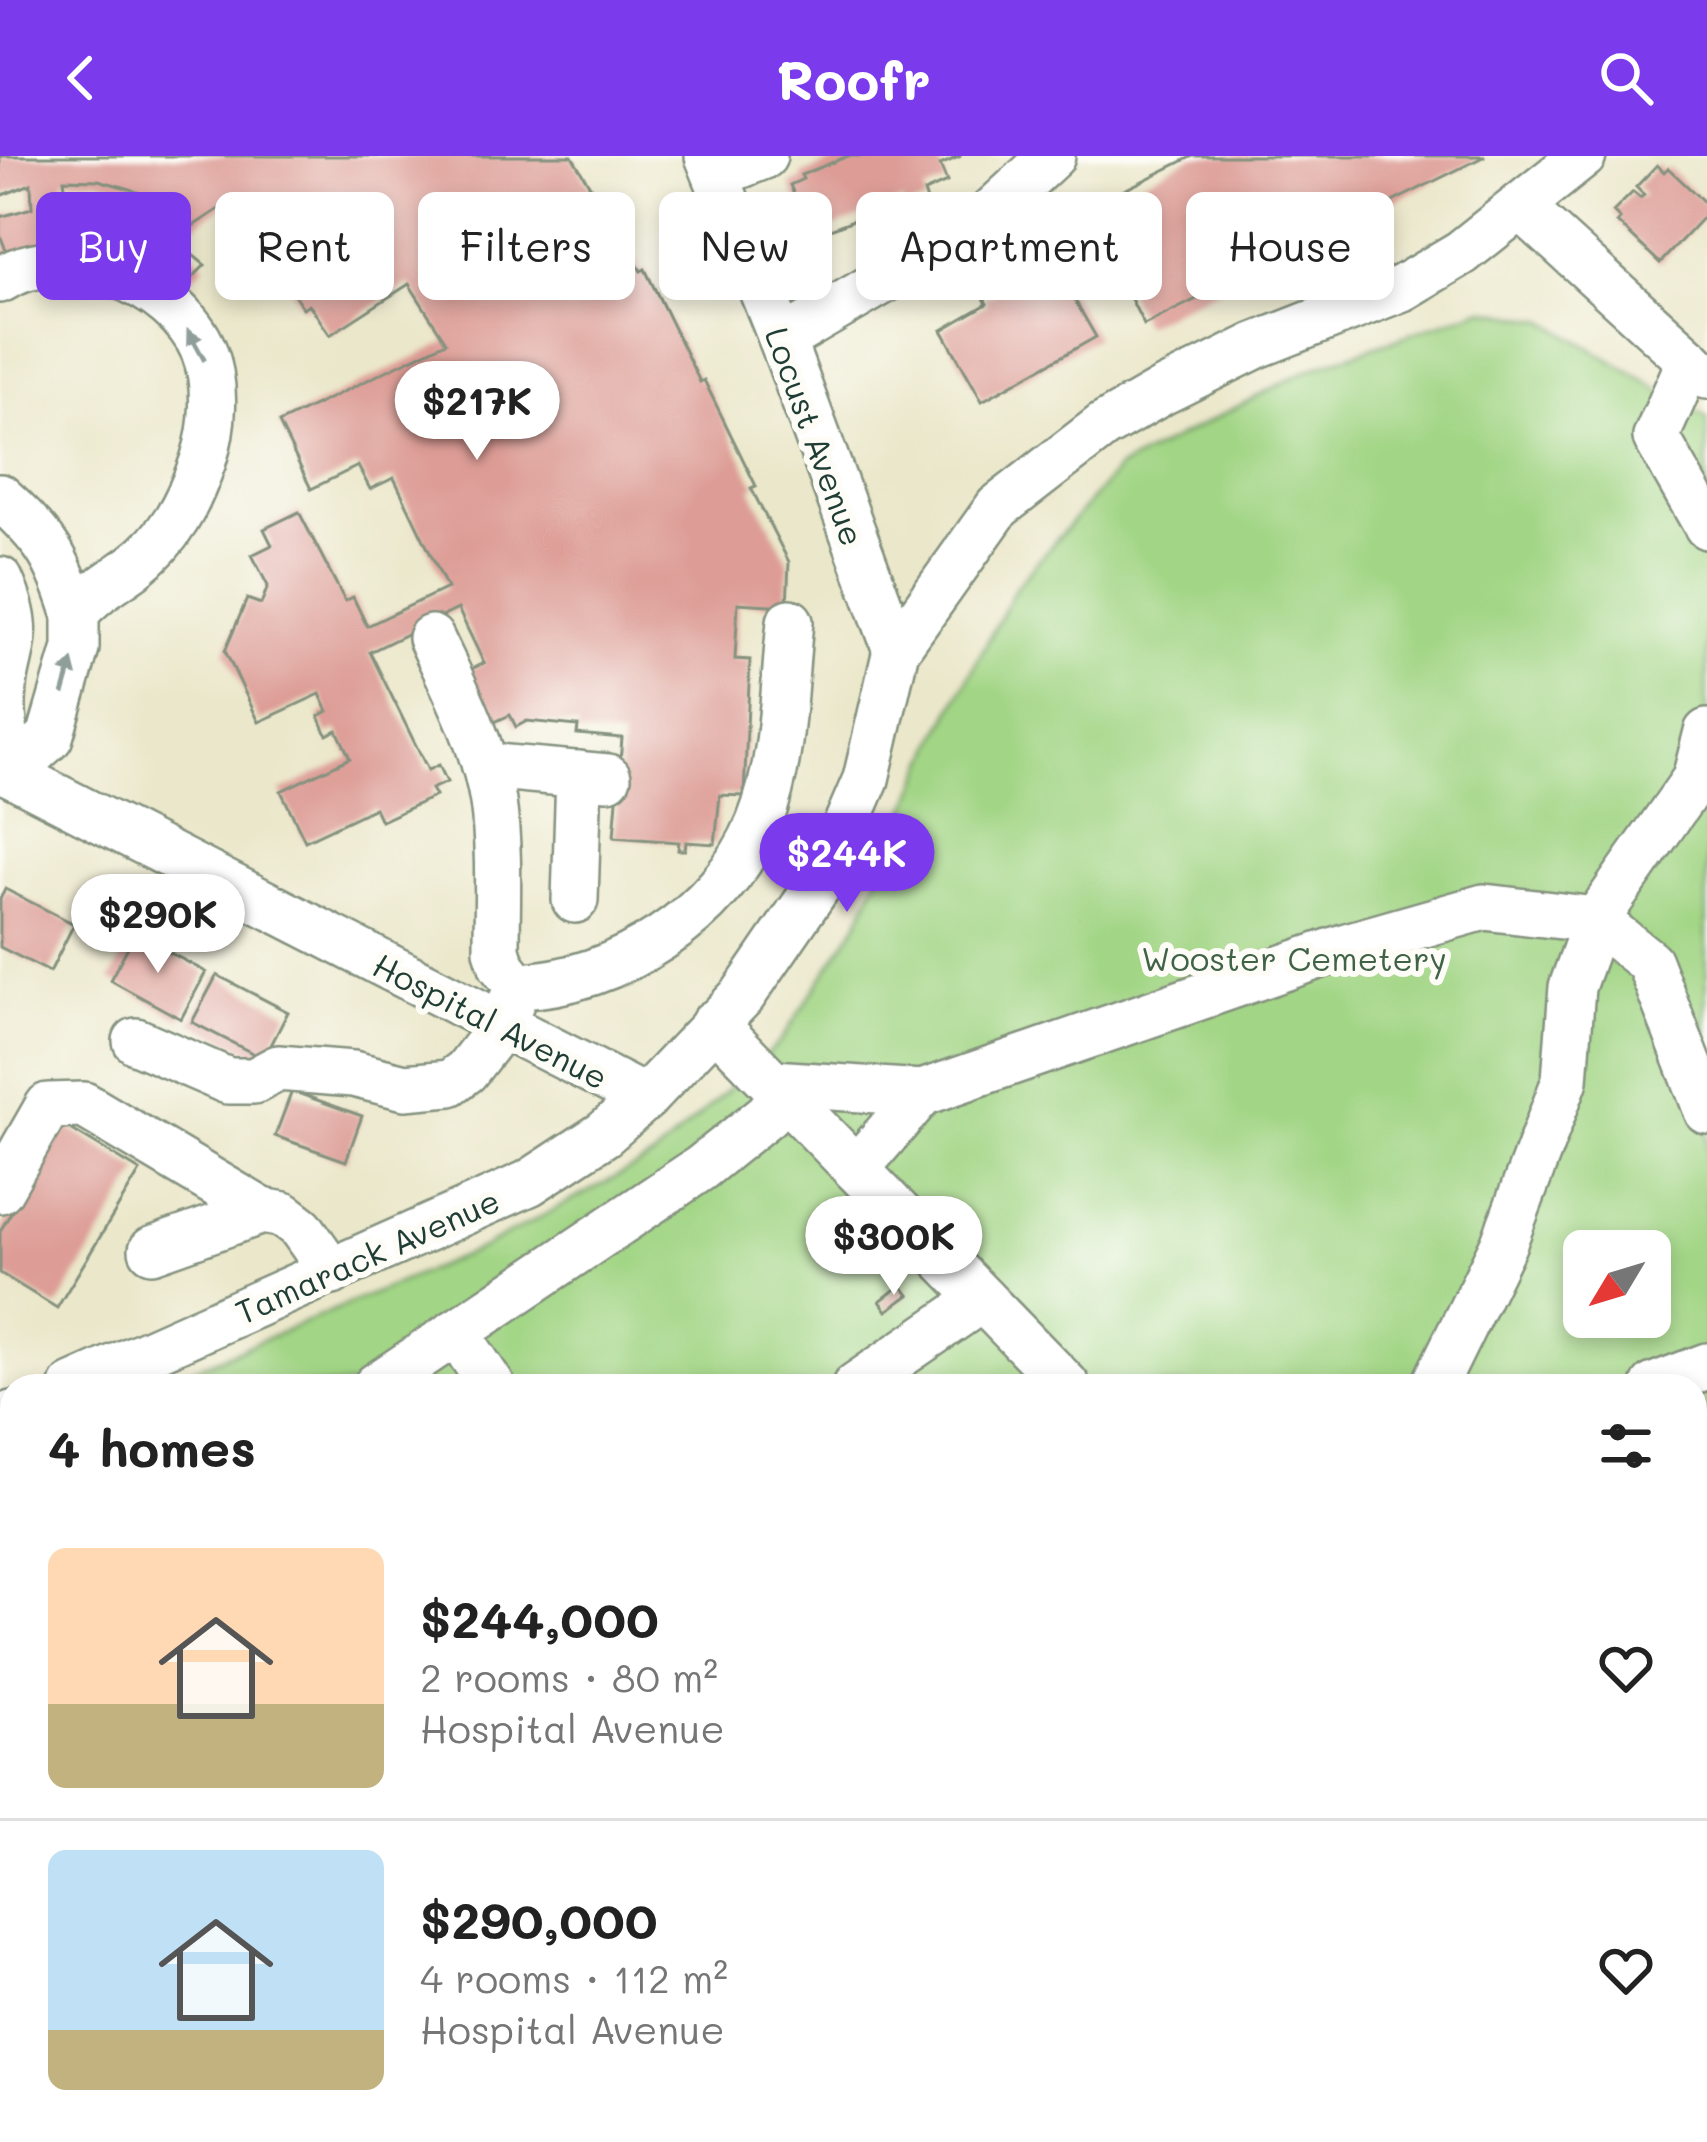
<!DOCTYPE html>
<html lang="en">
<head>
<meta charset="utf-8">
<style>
	body { margin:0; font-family:Mali,sans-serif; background:#f2f2f2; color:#222; height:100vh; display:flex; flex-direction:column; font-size:45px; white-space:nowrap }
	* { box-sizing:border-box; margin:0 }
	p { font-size:39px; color:#767676 }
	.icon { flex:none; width:66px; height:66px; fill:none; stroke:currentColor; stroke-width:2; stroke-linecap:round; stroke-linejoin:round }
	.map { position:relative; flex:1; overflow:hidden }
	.panel { position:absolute; left:0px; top:1218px; width:1707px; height:768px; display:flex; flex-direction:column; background:#fff; border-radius:36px 36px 0 0; box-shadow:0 6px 18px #0003 }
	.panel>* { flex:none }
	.guide { position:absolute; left:36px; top:36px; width:1635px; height:108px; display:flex; gap:24px }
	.needle { width:78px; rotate:232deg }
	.tools { position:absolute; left:1563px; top:1074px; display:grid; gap:24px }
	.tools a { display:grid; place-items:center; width:108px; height:108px; border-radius:18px; background:#fff; box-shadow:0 6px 18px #0003; font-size:60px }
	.price { position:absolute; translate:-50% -102px; padding:0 27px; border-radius:42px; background:#fff; color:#222; font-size:39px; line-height:78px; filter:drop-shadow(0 3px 6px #0008) }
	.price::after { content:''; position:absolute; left:50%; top:72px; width:36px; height:27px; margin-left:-18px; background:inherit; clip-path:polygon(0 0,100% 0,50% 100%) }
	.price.selected { background:#7c3aed; color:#fff }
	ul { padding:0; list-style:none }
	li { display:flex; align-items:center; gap:36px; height:300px; padding:0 48px }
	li+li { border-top:3px solid #e0e0e0 }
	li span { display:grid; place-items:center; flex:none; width:336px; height:240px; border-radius:18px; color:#555 }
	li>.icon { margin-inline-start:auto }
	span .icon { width:144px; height:144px; fill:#fffc; stroke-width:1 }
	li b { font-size:51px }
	h2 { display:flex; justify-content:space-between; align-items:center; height:144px; padding:0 48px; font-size:51px }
	.chip { padding:0 42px; border-radius:18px; background:#fff; box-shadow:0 6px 18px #0003; font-size:42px; line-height:108px }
	.chip.selected { background:#7c3aed; color:#fff }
	header { display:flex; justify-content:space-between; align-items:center; height:156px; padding:0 48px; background:#7c3aed; color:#fff; font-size:54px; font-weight:700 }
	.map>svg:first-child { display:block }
	.green { fill:#a2d585; stroke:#60895c; stroke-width:3; fill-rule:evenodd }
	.building { fill:#dd9d96 }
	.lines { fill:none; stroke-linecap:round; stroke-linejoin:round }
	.minor-casing { stroke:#85927f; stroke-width:50 }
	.minor { stroke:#fff; stroke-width:45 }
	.oneway { fill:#8f9e9a }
	.labels { text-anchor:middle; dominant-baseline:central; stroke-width:12; stroke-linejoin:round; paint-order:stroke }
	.street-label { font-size:33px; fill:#1f3d34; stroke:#fdfcf7 }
	.park-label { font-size:33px; fill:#406348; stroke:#fdfcf7 }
</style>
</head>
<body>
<header><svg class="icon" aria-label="back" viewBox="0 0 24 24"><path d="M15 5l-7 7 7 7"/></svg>Roofr<svg class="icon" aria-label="search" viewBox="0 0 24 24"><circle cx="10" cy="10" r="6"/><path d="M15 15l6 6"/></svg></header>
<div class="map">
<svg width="1707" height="1986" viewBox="0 0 1707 1986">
	<rect width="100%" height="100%" fill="#fdfcf7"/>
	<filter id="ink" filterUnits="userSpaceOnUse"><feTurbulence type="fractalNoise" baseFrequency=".00833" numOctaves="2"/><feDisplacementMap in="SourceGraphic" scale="24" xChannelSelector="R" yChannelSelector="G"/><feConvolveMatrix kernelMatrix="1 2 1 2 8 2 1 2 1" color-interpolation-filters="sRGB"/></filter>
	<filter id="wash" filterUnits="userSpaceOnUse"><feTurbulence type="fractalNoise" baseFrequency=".004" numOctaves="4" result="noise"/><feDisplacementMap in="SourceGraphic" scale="48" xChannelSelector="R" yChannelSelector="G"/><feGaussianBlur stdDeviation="2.7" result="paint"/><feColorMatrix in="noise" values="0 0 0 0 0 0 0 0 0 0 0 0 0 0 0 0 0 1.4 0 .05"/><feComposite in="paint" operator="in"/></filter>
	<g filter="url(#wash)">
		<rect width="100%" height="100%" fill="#ebe7ca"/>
		<path class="green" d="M1482,153l62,11 163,98v1724h-1707v-689l12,-6v683h1683v-744h-1542l329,-138 172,-91 126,-115 79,-121 80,-187 78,-149 102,-117 189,-98zM1584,1095h66v66h-66z"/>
		<g id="blocks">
			<g class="building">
				<polygon points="0,0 572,0 641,115 645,113 700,226 704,224 756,330 751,332 789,406 787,450 738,447 735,503 750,504 744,640 720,639 715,688 686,686 685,694 678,694 679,686 614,681 622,582 577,578 578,570 527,565 516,571 510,559 490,568 465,516 484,507 458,453 370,496 428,614 439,609 447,626 431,633 435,640 381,665 375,652 305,685 281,635 350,602 337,574 327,579 319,560 328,555 320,538 259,566 225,495 247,443 261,448 268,430 252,399 272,389 264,373 299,356 345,445 353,441 367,470 447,432 394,322 370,333 358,310 311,333 279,267 446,186 409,128 330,179 309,148 303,152 233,44 190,72 147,40 127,32 98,24 64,23 67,46 118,53 154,67 205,109 171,143 13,112 0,79 0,61 32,52 31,28 0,40"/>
				<polygon points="848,0 961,0 940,9 947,26 924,36 927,45 906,53 902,45 825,75 816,55 803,60 790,29 803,23 801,19"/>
				<polygon points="1193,0 1485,0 1144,169 1086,53"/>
				<polygon points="1657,9 1664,16 1668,12 1707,49 1707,57 1660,107 1617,66 1620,63 1613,56 1633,36 1640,42 1644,39 1636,31"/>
				<polygon points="1054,108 1096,181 982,245 942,174 987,148 984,142 1004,132 1006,135"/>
				<polygon points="5,733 74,768 50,816 0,791 0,743"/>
				<polygon points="135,778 206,816 181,863 110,824"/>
				<polygon points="217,819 288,856 264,903 192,866"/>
				<polygon points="292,935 362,960 346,1005 275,980"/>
				<polygon points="64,969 140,1015 57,1152 0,1117 0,1075"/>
				<polygon points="901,1129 909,1139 887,1155 880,1145"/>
			</g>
		</g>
	</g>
	<g filter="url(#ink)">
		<use href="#blocks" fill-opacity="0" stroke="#85927f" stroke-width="3"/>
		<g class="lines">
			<g class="minor-casing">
				<g id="minor">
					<polyline points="708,0 782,184 896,494"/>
					<polyline points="716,19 764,0"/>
					<polyline points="1522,52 1707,220"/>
					<path d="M0,124c64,-42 175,2 204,71 13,33 10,77 -1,110 -15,43 -33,78 -70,106 -22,16 -40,25 -57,46v35l-26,89 -40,36"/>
					<polyline points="782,184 974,72 1052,0"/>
					<polyline points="1690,204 1656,281 1707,370"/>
					<path d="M0,341c46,41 58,60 76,119"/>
					<path d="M0,424c29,64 2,69 3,128 0,21 5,44 7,65"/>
					<path d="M431,482c25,53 53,106 62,164 7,48 4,100 4,148l5,16 16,20"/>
					<polyline points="485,610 608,621"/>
					<polyline points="0,612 645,942"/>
					<polyline points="575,744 579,618"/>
					<path d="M518,830c98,-3 204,-71 241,-163 25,-62 24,-135 31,-201"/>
					<polyline points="714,867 1067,1230"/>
					<polyline points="136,885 228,925 254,925 278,912 353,918 405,931 450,927 466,915 501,870 513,842"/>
					<polyline points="773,927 922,937"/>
					<polyline points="856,1013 922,937 1347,790 1484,751 1596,764 1649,806 1707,955"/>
					<polyline points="0,1034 48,950 84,949 262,1055"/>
					<polyline points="152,1094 262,1055 284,1059 301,1072 332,1116"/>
					<polyline points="456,1176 492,1230"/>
					<polyline points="73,1230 529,1027 604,978 645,942 743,839 824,721 866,623 896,494 998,351 1103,270 1162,236 1255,190 1402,132 1461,97 1583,0"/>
					<polyline points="376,1230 701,1012 767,959 784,939"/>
					<polyline points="855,1230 982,1143"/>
					<polyline points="1434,1230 1503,1089 1565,924 1572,831 1596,764 1695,623 1707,576"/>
					<polyline points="1654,1230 1707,1210"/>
					<polyline points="0,1263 12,1258"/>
					<polyline points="0,1460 12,1452"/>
					<polyline points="1695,1653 1707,1661"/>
					<polyline points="1702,1723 1707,1955"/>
					<polyline points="0,1811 12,1817"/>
					<polyline points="77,1974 80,1986"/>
					<polyline points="578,1974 578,1986"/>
					<polyline points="1106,1986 1121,1974"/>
					<polyline points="1323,1986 1343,1974"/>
				</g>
			</g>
			<use href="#minor" class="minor"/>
		</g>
		<defs><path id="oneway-solid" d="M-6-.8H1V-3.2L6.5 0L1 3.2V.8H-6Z" transform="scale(3)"/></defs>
		<g class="oneway">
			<use href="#oneway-solid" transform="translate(196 189) rotate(-119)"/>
			<use href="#oneway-solid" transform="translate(68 521) rotate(-74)"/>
		</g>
	</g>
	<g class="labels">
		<g class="street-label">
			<text transform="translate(816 280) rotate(70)">Locust Avenue</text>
			<text transform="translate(491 864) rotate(27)">Hospital Avenue</text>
			<text transform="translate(367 1099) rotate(-24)">Tamarack Avenue</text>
		</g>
		<g class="park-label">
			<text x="1294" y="801">Wooster Cemetery</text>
		</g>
	</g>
</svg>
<div class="tools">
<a><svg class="needle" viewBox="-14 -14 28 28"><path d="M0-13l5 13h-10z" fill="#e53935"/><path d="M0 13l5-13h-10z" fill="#767676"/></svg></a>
</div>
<b class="price" style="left:477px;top:307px">$217K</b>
<b class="price selected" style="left:847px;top:759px">$244K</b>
<b class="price" style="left:158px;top:820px">$290K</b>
<b class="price" style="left:894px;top:1142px">$300K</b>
<div class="guide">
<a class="chip selected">Buy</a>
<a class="chip">Rent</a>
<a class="chip">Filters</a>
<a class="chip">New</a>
<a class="chip">Apartment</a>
<a class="chip">House</a>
</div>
<section class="panel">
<h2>4 homes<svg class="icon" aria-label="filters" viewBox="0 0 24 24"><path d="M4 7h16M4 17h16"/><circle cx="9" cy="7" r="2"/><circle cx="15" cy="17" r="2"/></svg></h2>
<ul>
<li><span style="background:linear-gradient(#ffd9b3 65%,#c2b280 0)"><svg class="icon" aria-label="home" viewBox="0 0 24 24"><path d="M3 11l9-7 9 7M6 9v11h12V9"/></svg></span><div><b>$244,000</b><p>2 rooms · 80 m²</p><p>Hospital Avenue</p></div><svg class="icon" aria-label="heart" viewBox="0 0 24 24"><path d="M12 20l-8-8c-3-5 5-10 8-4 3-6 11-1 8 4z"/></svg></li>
<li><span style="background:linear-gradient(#bfe0f5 75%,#c2b280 0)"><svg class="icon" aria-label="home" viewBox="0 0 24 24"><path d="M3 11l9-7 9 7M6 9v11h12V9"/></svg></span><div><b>$290,000</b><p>4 rooms · 112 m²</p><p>Hospital Avenue</p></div><svg class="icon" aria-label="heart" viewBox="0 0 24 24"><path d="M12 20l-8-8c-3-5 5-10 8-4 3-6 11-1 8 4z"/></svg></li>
</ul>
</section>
</div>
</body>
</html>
